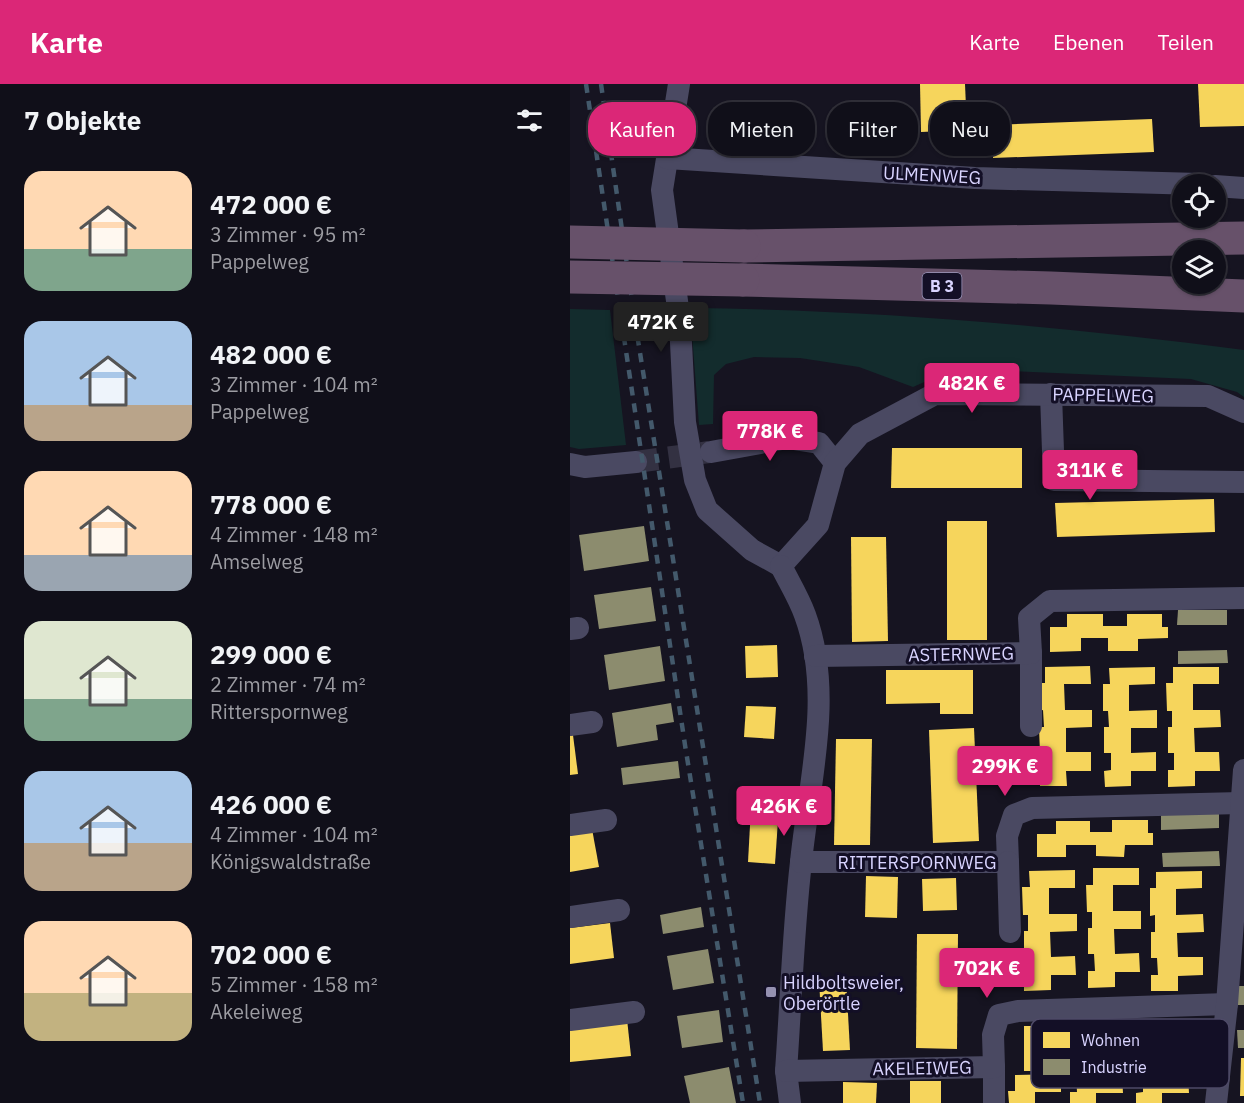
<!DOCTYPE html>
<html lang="de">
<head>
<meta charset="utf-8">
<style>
	body { margin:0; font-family:"IBM Plex Sans",sans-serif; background:#1e1d26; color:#f1f3f6; height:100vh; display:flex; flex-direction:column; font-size:22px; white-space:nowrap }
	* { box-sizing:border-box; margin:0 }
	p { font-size:20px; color:#9c9ca2 }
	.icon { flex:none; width:33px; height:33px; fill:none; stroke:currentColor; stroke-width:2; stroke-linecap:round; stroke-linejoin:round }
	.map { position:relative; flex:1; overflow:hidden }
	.side { display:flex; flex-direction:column; background:#100f19; width:570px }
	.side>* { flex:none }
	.banner { position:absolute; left:18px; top:18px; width:566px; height:54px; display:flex; gap:12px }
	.buttons { position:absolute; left:602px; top:90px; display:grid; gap:12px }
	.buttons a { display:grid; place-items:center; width:54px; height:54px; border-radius:50%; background:#100f19; box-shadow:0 2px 4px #0004,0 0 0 2px #302f38; font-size:30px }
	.price { position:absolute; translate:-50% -51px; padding:0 14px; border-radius:6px; background:#db2777; color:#fff; font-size:20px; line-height:39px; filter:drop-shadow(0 2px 3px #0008) }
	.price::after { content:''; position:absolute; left:50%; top:36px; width:18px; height:14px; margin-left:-9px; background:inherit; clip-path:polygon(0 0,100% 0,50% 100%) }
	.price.selected { background:#222; color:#fff }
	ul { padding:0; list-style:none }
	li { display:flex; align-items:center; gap:18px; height:150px; padding:0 24px }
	li span { display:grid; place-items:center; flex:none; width:168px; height:120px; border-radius:18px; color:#555 }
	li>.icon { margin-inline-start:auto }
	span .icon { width:72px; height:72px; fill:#fffc; stroke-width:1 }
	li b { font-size:26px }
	h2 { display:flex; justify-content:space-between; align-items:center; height:72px; padding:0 24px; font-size:26px }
	.chip { padding:0 21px; border-radius:24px; background:#100f19; box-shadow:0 2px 4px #0004,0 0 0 2px #302f38; font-size:21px; line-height:54px }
	.chip.selected { background:#db2777; color:#fff }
	header { display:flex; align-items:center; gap:36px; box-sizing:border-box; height:84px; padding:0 30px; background:#db2777; color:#fff }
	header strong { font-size:28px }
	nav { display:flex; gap:33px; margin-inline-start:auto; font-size:21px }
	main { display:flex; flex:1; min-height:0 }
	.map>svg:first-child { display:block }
	.green { fill:#132c2d }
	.homes { fill:#f6d55c }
	.industry { fill:#8c8c6e }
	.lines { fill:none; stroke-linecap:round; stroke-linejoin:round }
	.minor-tunnel { stroke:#333142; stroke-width:22; stroke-dasharray:22 11; stroke-linecap:butt }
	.minor { stroke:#4a4962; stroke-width:22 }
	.highway { stroke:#67516a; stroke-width:33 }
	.rail { stroke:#43596b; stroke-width:4.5; stroke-dasharray:9 8; stroke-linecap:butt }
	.highway-bridge { stroke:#67516a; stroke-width:33 }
	.poi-dot { fill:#9591b1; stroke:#130f26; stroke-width:2 }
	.labels { text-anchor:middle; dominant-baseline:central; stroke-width:6; stroke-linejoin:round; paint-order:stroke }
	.shield { fill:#130f26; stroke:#9e99be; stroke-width:1.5 }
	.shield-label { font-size:16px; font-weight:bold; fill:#d9d4ff }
	.street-label { font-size:18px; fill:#d9d4ff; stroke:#130f26 }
	.poi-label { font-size:18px; fill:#d9d4ff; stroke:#130f26; text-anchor:start }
	.key { fill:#130f26; stroke:#4e4a67; stroke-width:1.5 }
	.key-label { font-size:16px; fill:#d9d4ff }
</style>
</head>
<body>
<header>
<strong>Karte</strong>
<nav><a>Karte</a><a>Ebenen</a><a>Teilen</a></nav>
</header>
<main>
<section class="side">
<h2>7 Objekte<svg class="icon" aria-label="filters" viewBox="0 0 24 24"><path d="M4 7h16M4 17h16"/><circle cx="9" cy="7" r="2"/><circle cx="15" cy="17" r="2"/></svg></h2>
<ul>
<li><span style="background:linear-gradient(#ffd9b3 65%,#7fa58c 0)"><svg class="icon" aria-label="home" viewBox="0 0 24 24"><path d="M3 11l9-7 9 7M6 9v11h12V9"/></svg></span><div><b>472 000 €</b><p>3 Zimmer · 95 m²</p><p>Pappelweg</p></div></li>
<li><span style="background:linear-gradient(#a9c7e8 70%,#b9a48a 0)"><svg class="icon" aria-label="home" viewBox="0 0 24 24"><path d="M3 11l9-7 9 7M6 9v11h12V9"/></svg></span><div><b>482 000 €</b><p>3 Zimmer · 104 m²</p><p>Pappelweg</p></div></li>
<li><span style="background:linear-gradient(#ffd9b3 70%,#9aa5b1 0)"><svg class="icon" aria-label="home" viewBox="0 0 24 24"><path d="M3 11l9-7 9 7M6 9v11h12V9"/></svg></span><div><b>778 000 €</b><p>4 Zimmer · 148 m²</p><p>Amselweg</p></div></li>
<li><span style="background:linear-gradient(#dfe7d0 65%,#7fa58c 0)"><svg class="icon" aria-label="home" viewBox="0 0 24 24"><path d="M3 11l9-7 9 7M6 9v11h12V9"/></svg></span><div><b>299 000 €</b><p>2 Zimmer · 74 m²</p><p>Ritterspornweg</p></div></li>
<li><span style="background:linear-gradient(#a9c7e8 60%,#b9a48a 0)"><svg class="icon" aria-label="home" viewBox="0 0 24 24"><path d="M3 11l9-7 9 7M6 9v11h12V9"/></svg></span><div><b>426 000 €</b><p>4 Zimmer · 104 m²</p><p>Königswaldstraße</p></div></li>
<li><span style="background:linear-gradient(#ffd9b3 60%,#c2b280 0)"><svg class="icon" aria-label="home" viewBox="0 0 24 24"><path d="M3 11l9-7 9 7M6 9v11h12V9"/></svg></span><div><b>702 000 €</b><p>5 Zimmer · 158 m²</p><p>Akeleiweg</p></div></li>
</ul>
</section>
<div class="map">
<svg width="674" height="1019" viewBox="0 0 674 1019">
	<rect width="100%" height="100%" fill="#161421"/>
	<g class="green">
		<path d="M120,224c185,2 370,18 554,42v47l-7,-5 -46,-13 -181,-8 -65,2 -32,14 -54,-20 -59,-9 -46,-1 -28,7 -12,11 -1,49 -14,1z"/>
		<polygon points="0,225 40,226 56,361 9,365 0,363"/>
	</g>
	<g class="homes">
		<polygon points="350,0 395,0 397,46 351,48"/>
		<polygon points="628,0 674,0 674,42 630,43"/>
		<polygon points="582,35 584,68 423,74 422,41"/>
		<polygon points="322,364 452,364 452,404 321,404"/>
		<polygon points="644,415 645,448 487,453 485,419"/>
		<rect x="377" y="437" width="40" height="119"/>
		<polygon points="281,453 316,453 318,557 282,558"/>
		<polygon points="497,530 533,530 533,542 557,542 557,530 592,530 592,543 598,543 598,554 568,555 568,567 538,567 538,554 511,554 511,567 480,568 480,543 497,543"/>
		<polygon points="207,561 208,593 176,594 175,562"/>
		<polygon points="520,582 521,600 494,600 495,626 522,626 522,643 496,644 496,668 521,668 521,687 496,687 497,702 470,702 470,686 476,686 476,669 470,669 469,643 474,643 473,626 469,627 468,599 475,599 475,583"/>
		<polygon points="585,583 585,600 559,601 559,627 587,626 587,644 561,644 561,669 586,668 586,687 561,687 561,702 535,703 534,687 541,686 541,669 534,669 534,643 539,643 538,627 533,627 533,600 540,600 539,584"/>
		<polygon points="603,583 649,583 649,600 623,600 623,626 650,626 651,643 624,644 625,668 649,668 650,687 625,687 625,702 598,703 598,686 604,686 604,669 598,669 598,643 602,643 602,627 597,627 596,599 603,599"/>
		<polygon points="316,586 403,586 403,630 370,630 370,619 316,620"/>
		<polygon points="176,622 206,623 204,655 174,653"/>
		<polygon points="404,644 409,757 363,759 359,646"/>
		<polygon points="0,651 3,651 8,690 0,691"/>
		<polygon points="266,655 302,655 300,761 264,761"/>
		<polygon points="182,705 210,707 205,780 178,778"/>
		<polygon points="542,736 578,736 578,749 583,749 583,761 555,761 554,773 526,772 526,761 496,761 496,773 467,773 467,750 486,750 486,737 520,737 520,748 542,748"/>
		<polygon points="22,745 29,783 0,788 0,749"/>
		<polygon points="523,784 569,784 569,801 543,801 543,827 571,827 571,845 544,845 545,870 569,869 570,888 545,888 545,903 518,904 518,887 525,887 524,870 518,870 518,844 522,844 522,828 517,828 516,801 523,801"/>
		<polygon points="505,786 505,804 479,804 479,830 507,830 507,847 480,848 481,873 505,872 506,891 481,891 481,906 454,907 454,890 461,890 461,873 454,873 454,847 458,847 458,831 453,831 452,803 460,803 459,787"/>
		<polygon points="632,787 632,804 606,805 606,831 633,830 634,848 607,849 608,873 633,873 633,891 608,892 608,907 581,907 581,891 588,891 587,874 581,874 581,848 585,848 585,831 580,832 580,804 586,804 586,788"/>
		<polygon points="296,792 328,793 327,834 295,833"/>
		<polygon points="386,794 387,826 353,827 352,795"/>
		<polygon points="40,839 44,874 0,880 0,844"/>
		<polygon points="347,850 388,850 387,965 346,964"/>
		<polygon points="276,894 280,966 253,967 249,896"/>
		<polygon points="57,935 61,972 0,978 0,941"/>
		<polygon points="454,942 570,942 570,970 555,970 555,986 540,986 541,969 526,969 526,986 511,986 511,969 498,969 497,986 483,985 483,970 468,970 468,987 454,987"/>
		<polygon points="671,974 674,974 674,1012 670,1012"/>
		<polygon points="491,990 491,1008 465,1008 465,1019 439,1019 438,1007 445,1007 445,991"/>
		<polygon points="506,992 552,992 553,1009 526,1009 526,1019 500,1019 500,1008 507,1008"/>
		<polygon points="618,992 619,1009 592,1009 592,1019 566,1019 566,1009 573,1008 573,993"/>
		<rect x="340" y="997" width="31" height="22"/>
		<polygon points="273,998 307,999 306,1019 273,1019"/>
	</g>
	<g class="industry">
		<polygon points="74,442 79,477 14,487 9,451"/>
		<polygon points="81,503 86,537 29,545 24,511"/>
		<polygon points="608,526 657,526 657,541 607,541"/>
		<polygon points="90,562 95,597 39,606 34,571"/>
		<polygon points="657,566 658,579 608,580 608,567"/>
		<polygon points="101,619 104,638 86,641 88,656 47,663 42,629"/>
		<polygon points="108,677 110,694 53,701 51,684"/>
		<polygon points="649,728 649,744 591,746 591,730"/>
		<polygon points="649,767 650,782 593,783 592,769"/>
		<polygon points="131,823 134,843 93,850 90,831"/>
		<polygon points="138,865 144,899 103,906 97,872"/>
		<polygon points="666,902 674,902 674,921 667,921"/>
		<polygon points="149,926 153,958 112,964 107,932"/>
		<polygon points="667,946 674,946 674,964 668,964"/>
		<polygon points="159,983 166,1019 120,1019 114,992"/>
	</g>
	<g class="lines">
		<polyline class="minor-tunnel" points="66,378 139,368"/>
		<g class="minor">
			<polyline points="109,0 92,106 110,239 115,338 125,396 137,426 182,466 211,482"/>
			<polyline points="97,74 405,94 629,100"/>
			<polyline points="645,102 674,104"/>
			<polyline points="481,310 484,396 674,398"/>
			<polyline points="141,368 217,354 249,359 265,379"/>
			<polyline points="0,380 15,383 66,378"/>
			<polyline points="211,482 248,441 265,379 290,350 365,310 638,312 674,328"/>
			<path d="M211,482c8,16 18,32 24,49 29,79 4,166 -4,247 -8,69 -10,139 -15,209l4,32"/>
			<polyline points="0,545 8,544"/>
			<polyline points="461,569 461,642"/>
			<polyline points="245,572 461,569 459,534 480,517 674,514"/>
			<polyline points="0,641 22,638"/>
			<polyline points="0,741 36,736"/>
			<polyline points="231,778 438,778 437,752 444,731 462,724 671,719"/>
			<polyline points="438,778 440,848"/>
			<polyline points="0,833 49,826"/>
			<polyline points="0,936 64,928"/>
			<polyline points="424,983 424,1019"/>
			<polyline points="216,987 424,983 423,951 429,931 448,927 657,920"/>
			<polyline points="646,1019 657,920 674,686"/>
		</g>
		<g class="highway">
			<polyline points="174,162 674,154"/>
			<polyline points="173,196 481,204 674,212"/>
		</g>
		<g class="rail">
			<polyline points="16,0 115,661 173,1019"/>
			<polyline points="31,0 67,250 190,1019"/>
		</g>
		<g class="highway-bridge">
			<polyline points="0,158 174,162"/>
			<polyline points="0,193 173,196"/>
		</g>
	</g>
	<rect class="poi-dot" x="195" y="902" width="12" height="12" rx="3"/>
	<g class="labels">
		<rect class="shield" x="352.5" y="189" width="39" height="26" rx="4.5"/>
		<g class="shield-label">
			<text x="372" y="202">B 3</text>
		</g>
		<g class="street-label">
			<text transform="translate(362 91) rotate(3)">ULMENWEG</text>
			<text transform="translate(533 311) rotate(1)">PAPPELWEG</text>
			<text transform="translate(391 570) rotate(-1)">ASTERNWEG</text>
			<text x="347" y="778">RITTERSPORNWEG</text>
			<text transform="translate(352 984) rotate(-1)">AKELEIWEG</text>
		</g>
		<g class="poi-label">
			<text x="213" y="898">Hildboltsweier,<tspan x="213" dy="21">Oberörtle</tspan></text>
		</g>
	</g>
	<rect x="461" y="935" width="198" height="69" rx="9" class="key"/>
	<rect x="473" y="948" width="27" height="16" fill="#f6d55c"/>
	<rect x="473" y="975" width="27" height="16" fill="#8c8c6e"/>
	<g class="key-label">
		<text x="511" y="962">Wohnen</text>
		<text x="511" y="989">Industrie</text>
	</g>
</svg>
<div class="buttons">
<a><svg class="icon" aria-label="locate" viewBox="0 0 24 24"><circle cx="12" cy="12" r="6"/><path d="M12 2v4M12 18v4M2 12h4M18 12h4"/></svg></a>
<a><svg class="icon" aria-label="layers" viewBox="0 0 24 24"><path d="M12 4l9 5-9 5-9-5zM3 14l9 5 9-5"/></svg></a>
</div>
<b class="price selected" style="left:91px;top:269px">472K €</b>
<b class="price" style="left:402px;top:330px">482K €</b>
<b class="price" style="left:200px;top:378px">778K €</b>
<b class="price" style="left:520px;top:417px">311K €</b>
<b class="price" style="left:435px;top:713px">299K €</b>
<b class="price" style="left:214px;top:753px">426K €</b>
<b class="price" style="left:417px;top:915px">702K €</b>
<div class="banner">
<a class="chip selected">Kaufen</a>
<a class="chip">Mieten</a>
<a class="chip">Filter</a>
<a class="chip">Neu</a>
</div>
</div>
</main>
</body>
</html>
